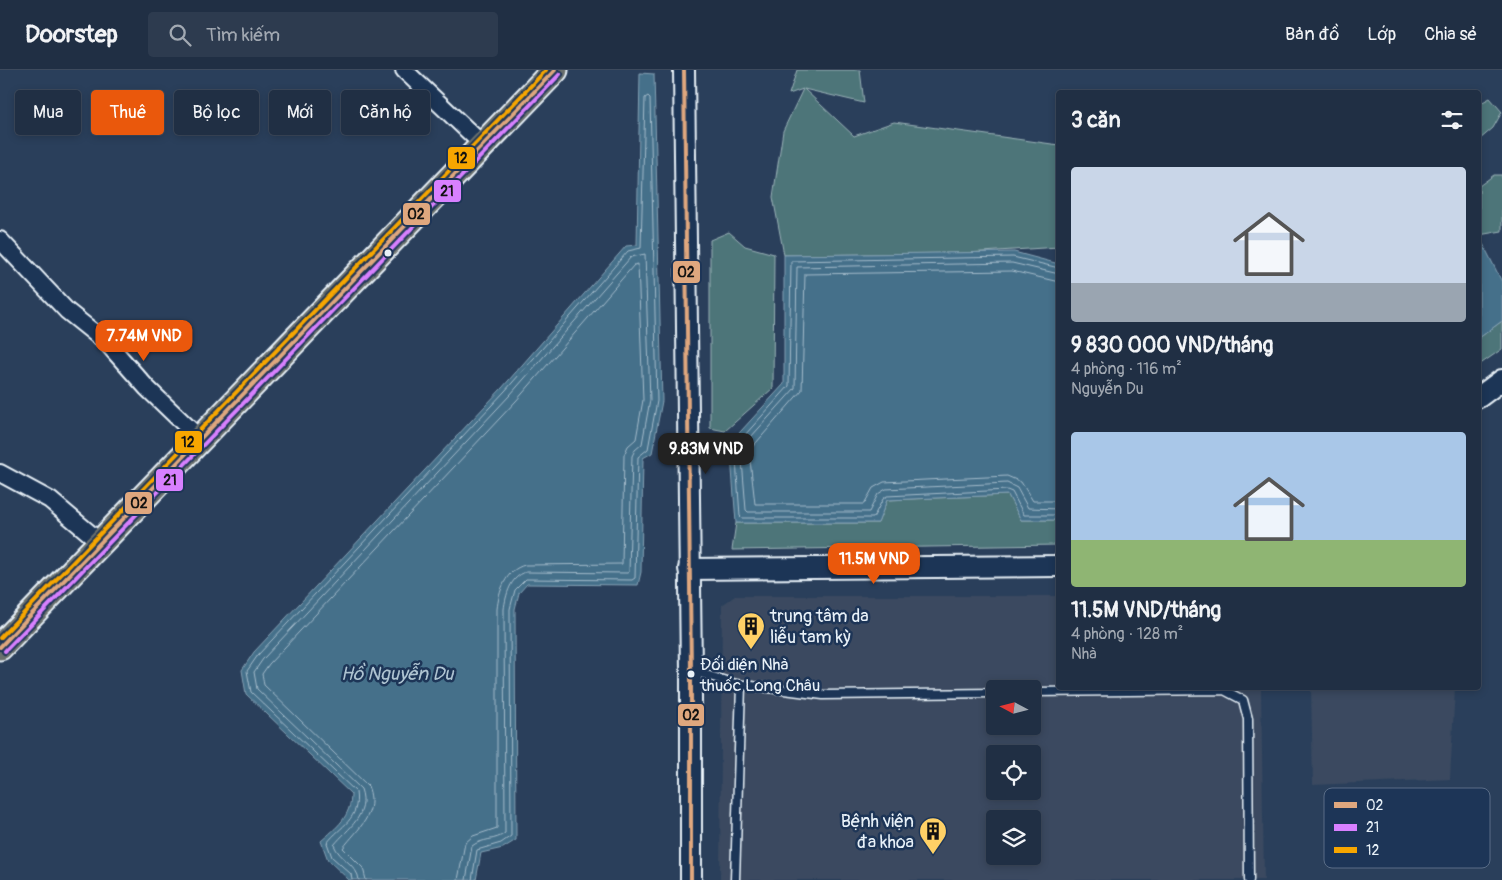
<!DOCTYPE html>
<html lang="vi">
<head>
<meta charset="utf-8">
<style>
	body { margin:0; font-family:Pangolin,sans-serif; background:#2d3b4f; color:#f1f3f6; height:100vh; display:flex; flex-direction:column; font-size:19px; white-space:nowrap }
	* { box-sizing:border-box; margin:0 }
	p { font-size:16px; color:#a2a9b2 }
	.icon { flex:none; width:28px; height:28px; fill:none; stroke:currentColor; stroke-width:2; stroke-linecap:round; stroke-linejoin:round }
	.map { position:relative; flex:1; overflow:hidden }
	.details { position:absolute; left:1056px; top:20px; width:425px; height:600px; display:flex; flex-direction:column; background:#202f44; border-radius:5px; box-shadow:0 2px 8px #0003,0 0 0 1px #3d4a5d }
	.details>* { flex:none }
	.guide { position:absolute; left:15px; top:20px; width:475px; height:45px; display:flex; gap:10px }
	.needle { width:32px; rotate:277deg }
	.fabs { position:absolute; left:986px; top:610px; display:grid; gap:10px }
	.fabs a { display:grid; place-items:center; width:55px; height:55px; border-radius:5px; background:#202f44; box-shadow:0 2px 8px #0003,0 0 0 1px #3d4a5d; font-size:25px }
	.price { position:absolute; translate:-50% -42px; padding:0 11px; border-radius:10px; background:#ea580c; color:#fff; font-size:16px; line-height:32px; filter:drop-shadow(0 1px 2px #0008) }
	.price::after { content:''; position:absolute; left:50%; top:30px; width:15px; height:11px; margin-left:-8px; background:inherit; clip-path:polygon(0 0,100% 0,50% 100%) }
	.price.current { background:#222; color:#fff }
	ul { padding:0; list-style:none }
	li { display:grid; align-content:center; gap:10px; height:265px; padding:0 15px }
	li span { display:grid; place-items:center; height:155px; border-radius:5px; color:#555 }
	li>.icon { margin-inline-start:auto }
	span .icon { width:90px; height:90px; fill:#fffc; stroke-width:1 }
	li b { font-size:21px }
	h2 { display:flex; justify-content:space-between; align-items:center; height:60px; padding:0 15px; font-size:21px }
	.chip { padding:0 18px; border-radius:5px; background:#202f44; box-shadow:0 2px 8px #0003,0 0 0 1px #3d4a5d; font-size:18px; line-height:45px }
	.chip.current { background:#ea580c; color:#fff }
	header { display:flex; align-items:center; gap:30px; box-sizing:border-box; height:70px; padding:0 25px; background:#202f44; border-bottom:1px solid #3d4a5d }
	header strong { font-size:24px }
	nav { display:flex; gap:28px; margin-inline-start:auto; font-size:18px }
	.search { width:350px; height:45px; background:#2d3b4f; display:flex; align-items:center; gap:12px; box-sizing:border-box; padding:0 18px; border-radius:5px; color:#a2a9b2; font-size:19px }
	.map>svg:first-child { display:block }
	.built { fill:#3a4a60; fill-rule:evenodd }
	.green { fill:#4e7579; stroke:#9bb3b8 }
	.water { fill:#446f8a; stroke:#86a3b6 }
	.lines { fill:none; stroke-linecap:round; stroke-linejoin:round }
	.shore { stroke:#a6bdcc; stroke-width:1 }
	.service-casing { stroke:#e8f1f8; stroke-width:11 }
	.minor-casing { stroke:#e8f1f8; stroke-width:20 }
	.tertiary-casing { stroke:#e8f1f8; stroke-width:24 }
	.primary-casing { stroke:#e8f1f8; stroke-width:29 }
	.service { stroke:#1d3557; stroke-width:8 }
	.minor { stroke:#1d3557; stroke-width:16 }
	.tertiary { stroke:#1d3557; stroke-width:20 }
	.primary { stroke:#6b706d; stroke-width:25 }
	.bus-1-casing { stroke:#1d3557; stroke-width:8 }
	.bus-2-casing { stroke:#1d3557; stroke-width:8 }
	.bus-3-casing { stroke:#1d3557; stroke-width:8 }
	.bus-1 { stroke:#dfa77e; stroke-width:4 }
	.bus-2 { stroke:#d880ff; stroke-width:4 }
	.bus-3 { stroke:#f7a600; stroke-width:4 }
	.bus-dot { fill:#e8f1f8; stroke:#1d3557; stroke-width:2 }
	.labels { text-anchor:middle; dominant-baseline:central; stroke-width:5; stroke-linejoin:round; paint-order:stroke }
	.bus-label { font-size:17px; fill:#e8f1f8; stroke:#1d3557; text-anchor:start }
	.poi-label { font-size:18px; fill:#e8f1f8; stroke:#1d3557; text-anchor:start }
	.water-label { font-size:19px; font-style:italic; fill:#afc4d2; stroke:#1d3557 }
	.key { fill:#1d3557; stroke:#5a6d87; stroke-width:1 }
	.key-label { font-size:14px; fill:#e8f1f8 }
	.line-badge { stroke:#1d3557; stroke-width:2 }
	.pale-badge-label { font-size:14px; text-anchor:middle; font-weight:bold; fill:#111 }
</style>
</head>
<body>
<header>
<strong>Doorstep</strong>
<div class="search"><svg class="icon" aria-label="search" viewBox="0 0 24 24"><circle cx="10" cy="10" r="6"/><path d="M15 15l6 6"/></svg>Tìm kiếm</div>
<nav><a>Bản đồ</a><a>Lớp</a><a>Chia sẻ</a></nav>
</header>
<div class="map">
<svg width="1502" height="810" viewBox="0 0 1502 810">
	<rect width="100%" height="100%" fill="#2a3f5b"/>
	<filter id="ink" filterUnits="userSpaceOnUse"><feTurbulence type="fractalNoise" baseFrequency=".02" numOctaves="2"/><feDisplacementMap in="SourceGraphic" scale="10" xChannelSelector="R" yChannelSelector="G"/><feConvolveMatrix kernelMatrix="1 2 1 2 8 2 1 2 1" color-interpolation-filters="sRGB"/></filter>
	<g filter="url(#ink)">
		<g class="built">
			<path d="M735,526h324v92h202l3,192h-544l2,-275zM995,619h37v37h-37zM995,684h37v37h-37zM995,749h37v37h-37z"/>
			<polygon points="1311,618 1455,618 1450,709 1313,715"/>
		</g>
		<g class="green">
			<polygon points="797,0 860,0 864,33 804,19 854,66 894,52 1059,75 1059,177 967,183 784,185 773,127 783,61 803,19 789,24"/>
			<polygon points="1490,28 1502,42 1493,58 1479,70 1479,34"/>
			<polygon points="1494,105 1502,105 1502,161 1479,165 1479,116"/>
			<polygon points="729,162 745,176 774,184 773,318 725,361 710,358 710,170"/>
			<polygon points="1502,251 1502,279 1479,295 1479,268"/>
			<polygon points="1008,425 1021,450 1059,450 1059,475 732,480 736,453 878,453 887,430"/>
		</g>
		<g class="water">
			<path d="M640,3l14,1 8,327 -10,52 -9,5 -2,114 -3,13 -111,-1 -8,9 -4,16 1,231 -13,8 -22,5 -5,27h-127l-21,-20 -7,-19c16,-14 30,-24 30,-47l-105,-100 -4,-24 12,-18 248,-264 124,-142 11,-1z"/>
			<polygon points="1479,171 1483,174 1502,212 1502,251 1479,268"/>
			<polygon points="1014,182 1059,194 1059,450 1021,450 1008,425 887,430 878,453 736,453 730,373 784,314 784,185"/>
		</g>
		<g class="lines">
			<g class="shore">
				<polyline points="1059,198 1013,187 791,191 789,316 735,376 740,446 742,448 873,448 883,429 887,426 1007,420 1012,422 1024,445 1059,445"/>
				<polyline points="1059,204 1012,193 797,197 795,318 741,378 746,440 748,442 869,442 878,424 886,419 1007,413 1017,418 1028,438 1059,439"/>
				<polyline points="1059,212 1012,201 805,204 802,320 749,381 755,434 864,434 873,418 884,412 1007,406 1021,412 1033,431 1059,431"/>
				<path d="M352,810l-1,-6 -19,-17 -5,-14c14,-18 33,-23 29,-51l-105,-100 -4,-21 11,-16 247,-264 123,-140 13,-3 4,-150 3,-2 2,2 7,303 -9,48 -10,8 -3,121 -3,2 -106,-1 -11,11 -5,19 1,227 -10,7 -24,7 -5,30"/>
				<path d="M359,810c-1,-15 -20,-21 -25,-35 14,-17 36,-30 27,-56l-104,-100 -3,-17 9,-13 247,-264 121,-138 14,-3 5,146 -8,44 -7,6 -3,6 -3,116 -2,1 -101,-1c-16,5 -20,23 -22,37l1,224c-9,8 -23,5 -33,13l-6,34"/>
				<path d="M366,810l-3,-12 -20,-20c15,-20 36,-34 25,-62l-104,-101 -2,-11 7,-10 247,-263 118,-136 4,-1 5,136 -7,39 -8,7 -4,9 -2,109 -97,1c-20,5 -26,27 -28,44v219l-24,8 -8,7 -7,37"/>
			</g>
			<g class="service-casing">
				<g id="service">
					<polyline points="693,601 736,614 823,625 995,623"/>
					<polyline points="1032,622 1224,620 1243,630 1248,649 1249,810"/>
					<polyline points="735,810 741,615"/>
				</g>
			</g>
			<g class="minor-casing">
				<g id="minor">
					<polyline points="404,0 482,74"/>
					<polyline points="0,170 67,241 107,273 147,318 199,368"/>
					<polyline points="0,403 50,430 100,472"/>
				</g>
			</g>
			<g class="tertiary-casing">
				<g id="tertiary">
					<polyline points="684,0 691,601 691,810"/>
					<polyline points="1479,327 1502,310"/>
					<polyline points="689,499 1059,496"/>
				</g>
			</g>
			<g class="primary-casing">
				<polyline id="primary" points="0,577 555,0"/>
			</g>
			<use href="#service" class="service"/>
			<use href="#minor" class="minor"/>
			<use href="#tertiary" class="tertiary"/>
			<use href="#primary" class="primary"/>
			<g class="bus-1-casing">
				<g id="bus-1">
					<polyline points="684,0 691,601 691,810"/>
					<polyline points="0,577 555,0"/>
				</g>
			</g>
			<g class="bus-2-casing">
				<polyline id="bus-2" points="5,581 560,4"/>
			</g>
			<g class="bus-3-casing">
				<polyline id="bus-3" points="0,568 546,0"/>
			</g>
			<use href="#bus-1" class="bus-1"/>
			<use href="#bus-2" class="bus-2"/>
			<use href="#bus-3" class="bus-3"/>
		</g>
	</g>
	<defs>
		<g id="building-pin" transform="scale(1.4375)"><path d="M0 17L-7.5 6A9.5 9.5 0 1 1 7.5 6Z" fill="#ffd166" stroke="#1d3557"/><path d="M-4-6H4V6H1V3H-1V6H-4ZM-2.5-4.3h1.7v1.8h-1.7ZM.8-4.3h1.7v1.8H.8ZM-2.5-1h1.7V.8h-1.7ZM.8-1h1.7V.8H.8Z" fill="#111"/></g>
	</defs>
	<g fill-rule="evenodd">
		<use href="#building-pin" x="751" y="556"/>
		<use href="#building-pin" x="933" y="761"/>
	</g>
	<g class="bus-dot">
		<circle cx="388" cy="183" r="4.5"/>
		<circle cx="691" cy="604" r="4.5"/>
	</g>
	<g class="labels">
		<g class="bus-label">
			<text x="700" y="594">Đối diện Nhà<tspan x="700" dy="21">thuốc Long Châu</tspan></text>
		</g>
		<g class="poi-label">
			<text x="770" y="546">trung tâm da<tspan x="770" dy="21">liễu tam kỳ</tspan></text>
			<text x="914" y="751" text-anchor="end">Bệnh viện<tspan x="914" dy="21">đa khoa</tspan></text>
		</g>
		<g class="water-label">
			<text x="397" y="604">Hồ Nguyễn Du</text>
		</g>
	</g>
	<rect x="1324" y="718" width="166" height="80" rx="8" class="key"/>
	<rect x="1334" y="732" width="23" height="6" fill="#dfa77e"/>
	<rect x="1334" y="754" width="23" height="7" fill="#d880ff"/>
	<rect x="1334" y="777" width="23" height="6" fill="#f7a600"/>
	<g class="key-label">
		<text x="1366" y="740">02</text>
		<text x="1366" y="762">21</text>
		<text x="1366" y="785">12</text>
	</g>
	<g class="line-badge">
		<rect x="447" y="76" width="29" height="24" rx="5" fill="#f7a600"/>
		<rect x="433" y="109" width="29" height="24" rx="5" fill="#d880ff"/>
		<rect x="402" y="132" width="29" height="24" rx="5" fill="#dfa77e"/>
		<rect x="672" y="190" width="29" height="24" rx="5" fill="#dfa77e"/>
		<rect x="174" y="360" width="29" height="24" rx="5" fill="#f7a600"/>
		<rect x="155" y="398" width="29" height="24" rx="5" fill="#d880ff"/>
		<rect x="124" y="421" width="29" height="24" rx="5" fill="#dfa77e"/>
		<rect x="677" y="633" width="28" height="24" rx="5" fill="#dfa77e"/>
	</g>
	<g class="pale-badge-label">
		<text x="461" y="93">12</text>
		<text x="447" y="126">21</text>
		<text x="416" y="149">02</text>
		<text x="686" y="207">02</text>
		<text x="188" y="377">12</text>
		<text x="170" y="415">21</text>
		<text x="139" y="438">02</text>
		<text x="691" y="650">02</text>
	</g>
</svg>
<div class="fabs">
<a><svg class="needle" viewBox="-14 -14 28 28"><path d="M0-13l5 13h-10z" fill="#e53935"/><path d="M0 13l5-13h-10z" fill="#a2a9b2"/></svg></a>
<a><svg class="icon" aria-label="locate" viewBox="0 0 24 24"><circle cx="12" cy="12" r="6"/><path d="M12 2v4M12 18v4M2 12h4M18 12h4"/></svg></a>
<a><svg class="icon" aria-label="layers" viewBox="0 0 24 24"><path d="M12 4l9 5-9 5-9-5zM3 14l9 5 9-5"/></svg></a>
</div>
<b class="price" style="left:144px;top:292px">7.74M VND</b>
<b class="price current" style="left:706px;top:405px">9.83M VND</b>
<b class="price" style="left:874px;top:515px">11.5M VND</b>
<div class="guide">
<a class="chip">Mua</a>
<a class="chip current">Thuê</a>
<a class="chip">Bộ lọc</a>
<a class="chip">Mới</a>
<a class="chip">Căn hộ</a>
</div>
<section class="details">
<h2>3 căn<svg class="icon" aria-label="filters" viewBox="0 0 24 24"><path d="M4 7h16M4 17h16"/><circle cx="9" cy="7" r="2"/><circle cx="15" cy="17" r="2"/></svg></h2>
<ul>
<li><span style="background:linear-gradient(#c9d6e8 75%,#9aa5b1 0)"><svg class="icon" aria-label="home" viewBox="0 0 24 24"><path d="M3 11l9-7 9 7M6 9v11h12V9"/></svg></span><div><b>9 830 000 VND/tháng</b><p>4 phòng · 116 m²</p><p>Nguyễn Du</p></div></li>
<li><span style="background:linear-gradient(#a9c7e8 70%,#8fb573 0)"><svg class="icon" aria-label="home" viewBox="0 0 24 24"><path d="M3 11l9-7 9 7M6 9v11h12V9"/></svg></span><div><b>11.5M VND/tháng</b><p>4 phòng · 128 m²</p><p>Nhà</p></div></li>
</ul>
</section>
</div>
</body>
</html>
